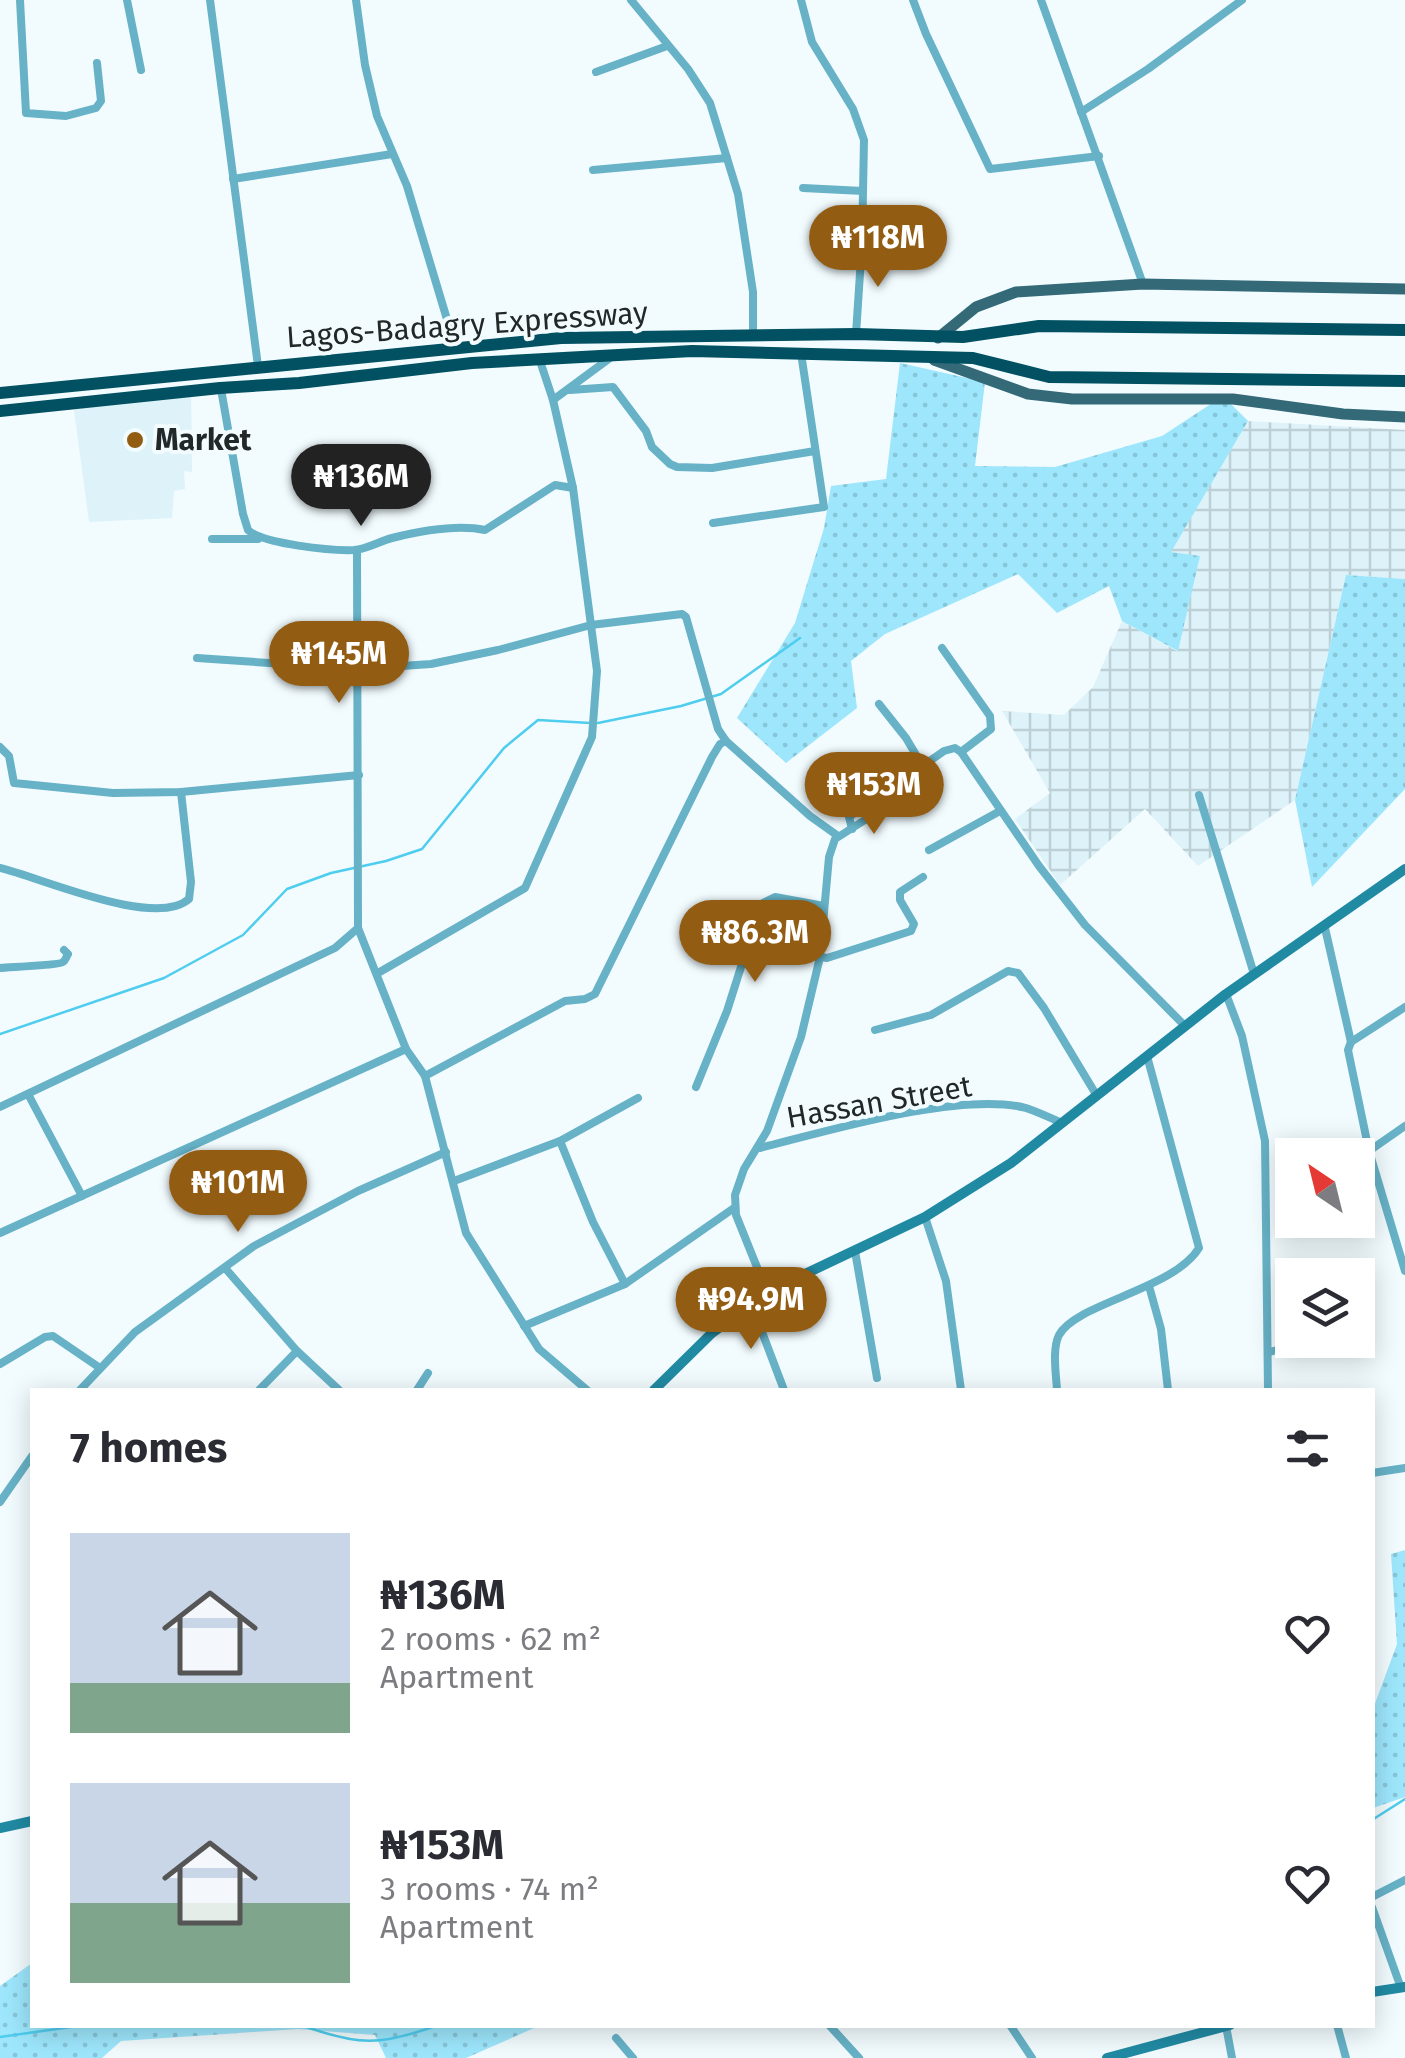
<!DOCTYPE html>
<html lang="en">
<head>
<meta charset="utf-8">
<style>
	body { margin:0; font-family:"Fira Sans",sans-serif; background:#f2f2f3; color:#2b2b33; height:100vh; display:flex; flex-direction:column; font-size:38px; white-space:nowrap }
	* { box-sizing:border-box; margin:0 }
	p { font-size:32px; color:#7c7c81 }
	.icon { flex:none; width:55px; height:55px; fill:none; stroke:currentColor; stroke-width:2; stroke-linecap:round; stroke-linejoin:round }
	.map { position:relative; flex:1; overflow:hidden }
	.panel { position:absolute; left:30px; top:1388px; width:1345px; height:640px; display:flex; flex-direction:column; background:#fff; border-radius:0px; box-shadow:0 5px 25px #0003 }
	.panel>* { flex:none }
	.needle { width:65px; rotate:325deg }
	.tools { position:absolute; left:1275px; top:1138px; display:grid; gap:20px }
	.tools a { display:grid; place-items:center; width:100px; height:100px; border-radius:0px; background:#fff; box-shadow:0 5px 25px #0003; font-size:50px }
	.price { position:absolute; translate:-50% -85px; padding:0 22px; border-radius:35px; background:#925d12; color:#fff; font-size:32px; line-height:65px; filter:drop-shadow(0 2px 5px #0008) }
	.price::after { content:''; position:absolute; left:50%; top:60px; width:30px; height:22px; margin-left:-15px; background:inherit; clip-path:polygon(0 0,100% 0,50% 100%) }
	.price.active { background:#222; color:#fff }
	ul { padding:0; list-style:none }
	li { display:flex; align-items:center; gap:30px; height:250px; padding:0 40px }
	li span { display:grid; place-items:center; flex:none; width:280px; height:200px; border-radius:0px; color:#555 }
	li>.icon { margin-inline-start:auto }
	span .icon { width:120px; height:120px; fill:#fffc; stroke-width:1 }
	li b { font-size:42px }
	h2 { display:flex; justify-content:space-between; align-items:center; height:120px; padding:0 40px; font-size:42px }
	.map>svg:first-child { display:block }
	.built { fill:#ddf2f9 }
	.industrial { fill:url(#industrial-grid) }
	.grass { fill:url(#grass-dots) }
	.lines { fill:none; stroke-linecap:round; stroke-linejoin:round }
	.stream { stroke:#4ecdee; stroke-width:2.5 }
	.street { stroke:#67b2c7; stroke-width:8 }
	.secondary { stroke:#218aa3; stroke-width:10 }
	.primary { stroke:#346977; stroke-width:11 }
	.highway { stroke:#025162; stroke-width:12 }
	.poi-dot { fill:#925d12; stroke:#f2fcff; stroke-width:4 }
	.labels { text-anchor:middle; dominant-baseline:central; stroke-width:8; stroke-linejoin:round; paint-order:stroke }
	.street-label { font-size:30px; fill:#222728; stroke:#f2fcff }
	.poi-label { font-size:30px; font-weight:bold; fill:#222728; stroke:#f2fcff; text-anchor:start }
</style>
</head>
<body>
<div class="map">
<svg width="1405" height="2058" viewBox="0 0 1405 2058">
	<defs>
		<pattern id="industrial-grid" width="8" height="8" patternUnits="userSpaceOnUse" patternTransform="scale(2.5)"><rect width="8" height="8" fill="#ddf2f9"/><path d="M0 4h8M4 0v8" fill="none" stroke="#bdd0d5"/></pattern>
		<pattern id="grass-dots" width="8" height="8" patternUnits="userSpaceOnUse" patternTransform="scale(2.5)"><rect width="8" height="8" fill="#9de6fc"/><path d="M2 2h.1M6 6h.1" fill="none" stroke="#87c5d8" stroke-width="1.8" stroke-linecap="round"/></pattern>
	</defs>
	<rect width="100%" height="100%" fill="#f2fcff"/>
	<polygon class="built" points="191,385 192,472 184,471 185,489 174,491 172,518 89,522 74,410"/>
	<polygon class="industrial" points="1248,421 1405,430 1405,579 1346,575 1295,800 1198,866 1145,809 1060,885 1015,819 1050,793 1002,711 1064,715 1093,687 1122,621 1177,651 1199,557 1170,553"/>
	<g class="grass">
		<polygon points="900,363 985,382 975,466 1055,467 1162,436 1223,396 1248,421 1171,552 1200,556 1178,651 1122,621 1109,586 1057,613 1018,574 885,634 851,661 857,708 786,763 737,718 795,623 824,528 831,486 886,479"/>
		<polygon points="1346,575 1405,579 1405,789 1312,887 1295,800"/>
		<polygon points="1405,1550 1405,1797 1373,1808 1373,1709 1397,1644 1391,1554"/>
		<polygon points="32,1963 32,2025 541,2025 466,2058 386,2058 375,2035 298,2029 121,2041 102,2058 0,2058 0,1986"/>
	</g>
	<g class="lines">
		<g class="stream">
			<polyline points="598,723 681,706 721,694 800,638"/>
			<polyline points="0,1034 164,978 243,935 287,889 331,873 386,861 422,849 504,748 538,720 590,723"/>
			<polyline points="1372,1820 1405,1799"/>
			<path d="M301,2025c57,21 80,21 137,0"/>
			<polyline points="0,2037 85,2025"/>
		</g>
		<g class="street">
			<polyline points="20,0 26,113 66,116 96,108 101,101 97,63"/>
			<polyline points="127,0 141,70"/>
			<polyline points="210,0 258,366"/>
			<polyline points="356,0 365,65 377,116 407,186 455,346"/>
			<polyline points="631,0 688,69 710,103 738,194 753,292 753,334"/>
			<polyline points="801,0 812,42 853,109 864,140 862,243 904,244"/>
			<polyline points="913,0 926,34 990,169 1099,156"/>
			<polyline points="1041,0 1143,284"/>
			<polyline points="596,72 667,46"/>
			<polyline points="1081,112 1148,69 1242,0"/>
			<polyline points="593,170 727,158"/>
			<polyline points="233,179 392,154"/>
			<polyline points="803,188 863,191"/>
			<polyline points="856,334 862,243"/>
			<path d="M221,389l22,125 5,16c14,14 85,21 106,20 13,-1 26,-9 38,-12 28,-7 64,-14 93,-8l70,-45 18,3"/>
			<polyline points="570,390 613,387 646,431 652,447 670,464 677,467 712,468 815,451"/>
			<polyline points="553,400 610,358"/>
			<polyline points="713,523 824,507 801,353"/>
			<polyline points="212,539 258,539"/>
			<polyline points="357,550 358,928 406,1049 425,1076 466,1233 539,1349 587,1390"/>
			<polyline points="197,658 358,669 431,664 498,650 591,625 682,614 686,617 718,729 726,741 810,816 838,836"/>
			<polyline points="879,704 906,738 922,765"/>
			<polyline points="0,747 9,756 14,783 113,793 181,792 359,775"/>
			<polyline points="961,752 1039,866 1085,925 1185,1026"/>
			<polyline points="1199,795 1254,974"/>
			<polyline points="852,829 849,817 944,751 955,748 961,752 991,729 990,716 942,648"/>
			<polyline points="929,850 1000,811"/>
			<path d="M0,868c42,10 155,61 189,31l2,-17 -10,-90"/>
			<polyline points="1325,928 1351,1042 1348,1050 1369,1151 1405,1271"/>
			<polyline points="820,957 827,958 911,931 914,924 900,900 900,892 923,877"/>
			<path d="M0,968c10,-1 60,-3 63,-6 3,-2 3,-5 5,-8l-4,-4"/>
			<polyline points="378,973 525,888 592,737 597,671 573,488 553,400 540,361"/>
			<polyline points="1226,994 1242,1036 1265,1141 1268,1390"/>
			<polyline points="875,1030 931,1015 1008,971 1018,973 1044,1008 1097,1096"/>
			<polyline points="1351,1042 1405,1007"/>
			<polyline points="425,1076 565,1001 585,999 595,994 712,757 720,744 726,741"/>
			<polyline points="696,1087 727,1011 761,904 775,897 824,906"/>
			<polyline points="28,1094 82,1196"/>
			<polyline points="0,1107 335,948 358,928"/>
			<polyline points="560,1141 593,1222 625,1284"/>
			<path d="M760,1148c67,-17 201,-57 266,-40 12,4 25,10 36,15"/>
			<polyline points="1369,1151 1405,1126"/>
			<polyline points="454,1181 560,1141 638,1098"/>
			<polyline points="925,1217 946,1281 961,1390"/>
			<polyline points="0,1233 406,1049"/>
			<polyline points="855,1251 877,1378"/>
			<polyline points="225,1268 297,1351 339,1390"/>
			<polyline points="1149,1286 1161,1329 1168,1390"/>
			<polyline points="767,1292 736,1215 735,1195 744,1169 767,1131 801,1037 820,957 829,857 835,839 890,804"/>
			<polyline points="751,1303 784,1390"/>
			<polyline points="524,1326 625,1284 734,1208"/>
			<polyline points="1269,1352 1320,1340"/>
			<polyline points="0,1364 45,1337 53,1336 100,1368"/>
			<polyline points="80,1390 135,1332 254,1246 358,1191 446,1152"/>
			<polyline points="259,1390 297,1351"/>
			<polyline points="417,1390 428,1373"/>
			<path d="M1057,1390c-1,-16 -5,-41 2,-55 17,-32 114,-45 140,-87l-52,-192"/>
			<polyline points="1372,1473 1405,1468"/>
			<polyline points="0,1502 32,1456"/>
			<polyline points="1372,1897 1405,1880"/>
			<polyline points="1372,1907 1401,1988"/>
			<polyline points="829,2025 859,2058"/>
			<polyline points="1010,2025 1032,2058"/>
			<polyline points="1337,2025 1346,2058"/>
			<polyline points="1226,2026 1232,2058"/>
			<polyline points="616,2038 633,2058"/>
		</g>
		<g class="secondary">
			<polyline points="654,1390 712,1333 767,1292 925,1217 1011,1163 1226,994 1405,869"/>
			<polyline points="0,1828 32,1821"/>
			<polyline points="1372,1992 1405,1987"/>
			<polyline points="1107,2058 1230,2025"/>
		</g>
		<g class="primary">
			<polyline points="938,338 976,307 1016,292 1143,284 1405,289"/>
			<polyline points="934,360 1028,394 1072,399 1233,399 1343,414 1405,417"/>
		</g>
		<g class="highway">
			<polyline points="0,393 561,338 856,334 963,337 1039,326 1405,330"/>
			<polyline points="0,411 220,388 299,383 472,363 692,351 973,358 1049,377 1405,381"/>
		</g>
	</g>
	<circle class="poi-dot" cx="135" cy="440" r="10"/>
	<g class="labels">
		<g class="street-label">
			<text transform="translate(467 325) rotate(-4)">Lagos-Badagry Expressway</text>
			<text transform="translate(879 1102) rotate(-10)">Hassan Street</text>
		</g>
		<g class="poi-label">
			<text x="155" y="440">Market</text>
		</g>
	</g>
</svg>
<div class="tools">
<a><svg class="needle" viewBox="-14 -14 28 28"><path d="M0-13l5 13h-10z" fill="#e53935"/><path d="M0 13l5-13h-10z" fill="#7c7c81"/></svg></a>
<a><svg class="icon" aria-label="layers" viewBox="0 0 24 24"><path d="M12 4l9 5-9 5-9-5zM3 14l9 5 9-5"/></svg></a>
</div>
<b class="price" style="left:878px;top:290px">₦118M</b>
<b class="price active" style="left:361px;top:529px">₦136M</b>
<b class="price" style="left:339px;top:706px">₦145M</b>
<b class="price" style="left:874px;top:837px">₦153M</b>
<b class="price" style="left:755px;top:985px">₦86.3M</b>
<b class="price" style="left:238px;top:1235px">₦101M</b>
<b class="price" style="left:751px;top:1352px">₦94.9M</b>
<section class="panel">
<h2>7 homes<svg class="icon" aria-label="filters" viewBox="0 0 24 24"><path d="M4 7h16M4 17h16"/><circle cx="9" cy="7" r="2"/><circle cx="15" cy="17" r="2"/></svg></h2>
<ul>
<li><span style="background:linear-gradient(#c9d6e8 75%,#7fa58c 0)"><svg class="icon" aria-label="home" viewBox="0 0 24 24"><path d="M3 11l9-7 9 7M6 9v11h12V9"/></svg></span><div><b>₦136M</b><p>2 rooms · 62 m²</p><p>Apartment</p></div><svg class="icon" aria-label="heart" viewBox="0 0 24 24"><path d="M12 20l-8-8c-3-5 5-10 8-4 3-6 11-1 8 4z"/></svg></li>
<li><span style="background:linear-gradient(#c9d6e8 60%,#7fa58c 0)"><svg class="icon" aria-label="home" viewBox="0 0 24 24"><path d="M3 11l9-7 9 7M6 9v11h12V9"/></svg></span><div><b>₦153M</b><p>3 rooms · 74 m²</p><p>Apartment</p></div><svg class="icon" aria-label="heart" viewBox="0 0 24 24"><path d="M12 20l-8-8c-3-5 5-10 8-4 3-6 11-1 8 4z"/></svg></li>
</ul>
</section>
</div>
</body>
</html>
